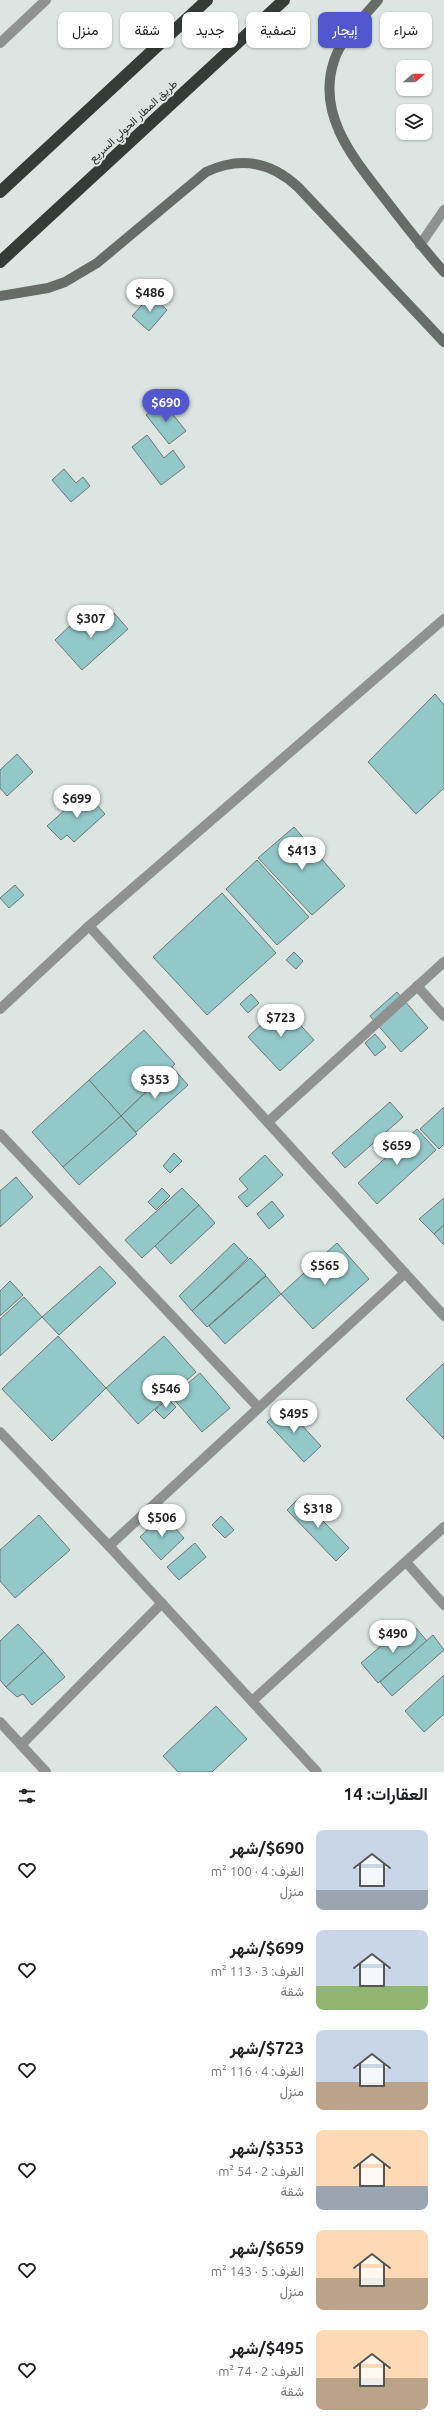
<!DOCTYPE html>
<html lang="ar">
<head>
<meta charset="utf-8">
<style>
	body { margin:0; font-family:Ubuntu,Vazirmatn,sans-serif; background:#f2f2f2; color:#202124; direction:rtl; height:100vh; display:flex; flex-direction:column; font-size:15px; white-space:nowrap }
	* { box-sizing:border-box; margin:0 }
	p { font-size:13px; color:#757577 }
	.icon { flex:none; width:22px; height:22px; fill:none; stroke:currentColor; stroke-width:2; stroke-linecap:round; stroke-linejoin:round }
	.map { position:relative; height:1772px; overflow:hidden; direction:ltr }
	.panel { display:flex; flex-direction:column; background:#fff; flex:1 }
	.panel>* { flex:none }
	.top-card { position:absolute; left:12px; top:12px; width:420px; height:36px; direction:rtl; display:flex; gap:8px }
	.needle { width:26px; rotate:70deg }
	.controls { position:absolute; left:396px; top:60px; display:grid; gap:8px }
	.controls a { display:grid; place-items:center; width:36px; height:36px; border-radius:8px; background:#fff; box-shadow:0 1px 3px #0004; font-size:20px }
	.price { position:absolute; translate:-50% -34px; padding:0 9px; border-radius:14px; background:#fff; color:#222; font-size:13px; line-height:26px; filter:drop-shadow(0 1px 2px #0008) }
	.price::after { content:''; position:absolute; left:50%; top:24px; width:12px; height:9px; margin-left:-6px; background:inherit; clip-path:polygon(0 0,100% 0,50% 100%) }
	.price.selected { background:#5257cd; color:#fff }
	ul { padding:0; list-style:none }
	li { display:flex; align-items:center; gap:12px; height:100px; padding:0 16px }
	li span { display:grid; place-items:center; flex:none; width:112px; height:80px; border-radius:8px; color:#555 }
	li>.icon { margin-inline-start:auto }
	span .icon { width:48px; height:48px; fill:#fffc; stroke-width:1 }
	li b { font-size:17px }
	h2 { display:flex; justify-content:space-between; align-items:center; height:48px; padding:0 16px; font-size:17px }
	.pill { padding:0 14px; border-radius:8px; background:#fff; box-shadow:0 1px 3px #0004; font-size:14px; line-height:36px }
	.pill.selected { background:#5257cd; color:#fff }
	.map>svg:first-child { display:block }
	.building { fill:#93c8c8; stroke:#6e7776 }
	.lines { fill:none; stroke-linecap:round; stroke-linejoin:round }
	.street { stroke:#8f9290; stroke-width:10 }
	.secondary { stroke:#676c69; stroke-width:10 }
	.highway { stroke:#353b36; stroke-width:12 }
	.labels { text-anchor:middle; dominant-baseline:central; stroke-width:4; stroke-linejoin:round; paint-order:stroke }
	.street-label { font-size:11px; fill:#252927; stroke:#dce5e2 }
</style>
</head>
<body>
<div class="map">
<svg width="444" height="1772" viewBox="0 0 444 1772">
	<rect width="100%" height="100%" fill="#dce5e2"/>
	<g class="building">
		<polygon points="151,295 167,310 149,331 132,316"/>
		<polygon points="163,402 186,431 169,444 146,415"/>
		<polygon points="147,435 164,458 173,450 185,467 161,485 132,447"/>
		<polygon points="64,469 76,483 83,477 90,486 71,502 52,480"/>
		<polygon points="114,613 128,629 82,670 55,640 73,623 81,631 99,615 104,622"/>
		<polygon points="435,694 444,705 444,788 416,814 368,762"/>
		<polygon points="17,754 33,772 7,796 0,788 0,770"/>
		<polygon points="85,792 105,814 74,842 67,835 61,840 47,826"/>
		<polygon points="294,827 345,886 312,915 258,858"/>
		<polygon points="257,860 309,917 277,945 226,889"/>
		<polygon points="15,885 24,895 9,908 0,898"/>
		<polygon points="222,893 276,953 207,1015 153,957"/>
		<polygon points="294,952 303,961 296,969 286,960"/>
		<polygon points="397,992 428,1028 401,1052 370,1016"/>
		<polygon points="251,994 259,1003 248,1013 240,1004"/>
		<polygon points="282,1005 314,1040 280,1071 248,1037"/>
		<polygon points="144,1030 175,1064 121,1116 89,1080"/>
		<polygon points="375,1034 386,1047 375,1056 365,1043"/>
		<polygon points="172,1067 188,1085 136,1132 121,1116"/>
		<polygon points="89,1080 121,1116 63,1167 32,1132"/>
		<polygon points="390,1102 403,1117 345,1168 332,1153"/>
		<polygon points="444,1107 444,1144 439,1149 420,1129"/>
		<polygon points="121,1116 137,1134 79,1185 63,1167"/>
		<polygon points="417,1129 436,1150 377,1204 358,1183"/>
		<polygon points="174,1153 182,1161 170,1173 163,1166"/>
		<polygon points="265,1155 283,1175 247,1207 238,1197 248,1189 239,1179"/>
		<polygon points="16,1177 33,1197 0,1227 0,1191"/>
		<polygon points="162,1188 170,1196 156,1210 148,1202"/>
		<polygon points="182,1188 199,1205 142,1258 125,1240"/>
		<polygon points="444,1198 444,1225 434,1234 419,1219"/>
		<polygon points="272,1201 284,1216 269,1229 257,1214"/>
		<polygon points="199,1205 215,1223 171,1264 155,1246"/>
		<polygon points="444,1225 444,1245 434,1234"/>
		<polygon points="234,1243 248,1258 192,1311 179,1296"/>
		<polygon points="337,1243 369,1279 313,1329 281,1294"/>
		<polygon points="250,1258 266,1275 207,1327 192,1311"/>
		<polygon points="100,1266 116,1283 59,1335 42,1317"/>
		<polygon points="266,1276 281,1294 225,1344 209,1326"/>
		<polygon points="10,1281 23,1295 0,1316 0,1291"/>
		<polygon points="24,1297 42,1317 0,1356 0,1319"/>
		<polygon points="58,1336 106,1388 52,1441 2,1389"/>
		<polygon points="164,1336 196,1372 138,1424 106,1388"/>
		<polygon points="444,1363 444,1439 406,1399"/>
		<polygon points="200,1373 230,1408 202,1432 172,1397"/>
		<polygon points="168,1399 176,1407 164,1419 155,1410"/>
		<polygon points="284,1406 321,1446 304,1462 267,1422"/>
		<polygon points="300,1497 349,1548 336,1561 287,1510"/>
		<polygon points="39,1515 70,1550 15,1598 0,1581 0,1550"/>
		<polygon points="163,1515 184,1538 161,1560 140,1537"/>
		<polygon points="221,1516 234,1530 225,1538 212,1525"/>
		<polygon points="195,1543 206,1557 179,1580 167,1567"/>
		<polygon points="18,1624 44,1652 6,1687 0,1680 0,1641"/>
		<polygon points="402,1628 408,1635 416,1628 427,1641 378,1683 361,1663"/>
		<polygon points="433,1635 444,1650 392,1696 380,1682"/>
		<polygon points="44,1652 65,1677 32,1705 23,1694 17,1697 6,1687"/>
		<polygon points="444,1675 444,1714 424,1732 405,1711"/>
		<polygon points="216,1706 247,1739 212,1772 178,1772 163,1756"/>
	</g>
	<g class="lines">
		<g class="street">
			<polyline points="0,43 46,0"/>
			<polyline points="420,245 444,210"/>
			<polyline points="89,926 444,1316"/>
			<polyline points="417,986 444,1016"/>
			<polyline points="0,1009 89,926 444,619"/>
			<polyline points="268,1122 444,962"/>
			<polyline points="0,1134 258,1407"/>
			<polyline points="0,1432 109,1546 317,1772"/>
			<polyline points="109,1546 405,1273"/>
			<polyline points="406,1562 444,1605"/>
			<polyline points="252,1701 444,1527"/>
			<polyline points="0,1722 46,1772"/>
			<polyline points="21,1745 162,1603"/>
		</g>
		<g class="secondary">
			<path d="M378,0c-15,18 -37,38 -44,61 -18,54 20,98 51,138 19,25 38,49 59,73"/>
			<path d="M0,296l48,-8 17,-6 32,-19 109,-91c34,-16 65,-10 92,15l146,155"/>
		</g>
		<g class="highway">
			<polyline points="0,192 207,0"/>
			<polyline points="0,262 284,0"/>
		</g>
	</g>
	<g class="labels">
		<g class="street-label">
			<text transform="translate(133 121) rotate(-43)">طريق المطار الحولي السريع</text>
		</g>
	</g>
</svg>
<div class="controls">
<a><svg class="needle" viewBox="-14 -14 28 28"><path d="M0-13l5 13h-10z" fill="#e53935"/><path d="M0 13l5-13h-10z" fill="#757577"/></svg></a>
<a><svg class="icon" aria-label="layers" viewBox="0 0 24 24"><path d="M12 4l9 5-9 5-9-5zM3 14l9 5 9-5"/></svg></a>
</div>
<b class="price" style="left:150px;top:313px">$486</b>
<b class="price selected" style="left:166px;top:423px">$690</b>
<b class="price" style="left:91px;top:639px">$307</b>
<b class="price" style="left:77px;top:819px">$699</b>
<b class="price" style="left:302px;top:871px">$413</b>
<b class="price" style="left:281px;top:1038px">$723</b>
<b class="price" style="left:155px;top:1100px">$353</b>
<b class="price" style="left:397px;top:1166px">$659</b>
<b class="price" style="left:325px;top:1286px">$565</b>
<b class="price" style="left:166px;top:1409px">$546</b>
<b class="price" style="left:294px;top:1434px">$495</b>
<b class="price" style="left:318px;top:1529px">$318</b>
<b class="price" style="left:162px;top:1538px">$506</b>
<b class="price" style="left:393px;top:1654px">$490</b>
<div class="top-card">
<a class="pill">شراء</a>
<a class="pill selected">إيجار</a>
<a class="pill">تصفية</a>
<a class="pill">جديد</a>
<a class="pill">شقة</a>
<a class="pill">منزل</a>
</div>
</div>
<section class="panel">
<h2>العقارات: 14<svg class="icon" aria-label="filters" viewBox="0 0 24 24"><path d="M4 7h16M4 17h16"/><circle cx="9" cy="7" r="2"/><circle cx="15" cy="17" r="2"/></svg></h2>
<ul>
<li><span style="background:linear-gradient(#c9d6e8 75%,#9aa5b1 0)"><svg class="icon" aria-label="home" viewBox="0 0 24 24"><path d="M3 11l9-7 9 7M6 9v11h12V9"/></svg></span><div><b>$690/شهر</b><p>الغرف: 4 · 100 m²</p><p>منزل</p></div><svg class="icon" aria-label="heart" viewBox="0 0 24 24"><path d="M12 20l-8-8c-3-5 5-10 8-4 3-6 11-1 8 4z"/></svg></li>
<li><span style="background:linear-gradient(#c9d6e8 70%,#8fb573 0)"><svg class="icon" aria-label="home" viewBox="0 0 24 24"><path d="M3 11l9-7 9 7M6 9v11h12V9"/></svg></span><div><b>$699/شهر</b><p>الغرف: 3 · 113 m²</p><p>شقة</p></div><svg class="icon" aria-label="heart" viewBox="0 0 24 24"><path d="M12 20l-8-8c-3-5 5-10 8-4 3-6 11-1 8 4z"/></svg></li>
<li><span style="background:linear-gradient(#c9d6e8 65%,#b9a48a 0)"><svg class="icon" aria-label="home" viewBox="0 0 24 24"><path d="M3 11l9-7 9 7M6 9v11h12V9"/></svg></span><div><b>$723/شهر</b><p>الغرف: 4 · 116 m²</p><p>منزل</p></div><svg class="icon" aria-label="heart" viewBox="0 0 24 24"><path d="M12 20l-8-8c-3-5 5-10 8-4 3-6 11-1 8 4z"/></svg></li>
<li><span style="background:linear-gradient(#ffd9b3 70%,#9aa5b1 0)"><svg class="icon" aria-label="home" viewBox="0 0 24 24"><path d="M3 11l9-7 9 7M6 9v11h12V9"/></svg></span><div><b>$353/شهر</b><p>الغرف: 2 · 54 m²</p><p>شقة</p></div><svg class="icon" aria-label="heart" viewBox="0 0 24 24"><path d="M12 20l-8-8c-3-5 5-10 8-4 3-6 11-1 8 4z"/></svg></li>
<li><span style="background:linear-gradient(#ffd9b3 60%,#b9a48a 0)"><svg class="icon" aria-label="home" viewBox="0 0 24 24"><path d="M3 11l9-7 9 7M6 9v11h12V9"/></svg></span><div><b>$659/شهر</b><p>الغرف: 5 · 143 m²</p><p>منزل</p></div><svg class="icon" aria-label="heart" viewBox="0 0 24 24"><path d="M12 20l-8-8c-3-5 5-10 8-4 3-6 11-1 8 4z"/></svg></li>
<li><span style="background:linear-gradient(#ffd9b3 60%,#b9a48a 0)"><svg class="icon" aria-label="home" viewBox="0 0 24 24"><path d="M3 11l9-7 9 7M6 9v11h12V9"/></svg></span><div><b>$495/شهر</b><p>الغرف: 2 · 74 m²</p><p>شقة</p></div><svg class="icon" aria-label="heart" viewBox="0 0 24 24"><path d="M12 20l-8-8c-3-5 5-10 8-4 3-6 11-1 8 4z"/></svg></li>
</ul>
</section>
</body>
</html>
